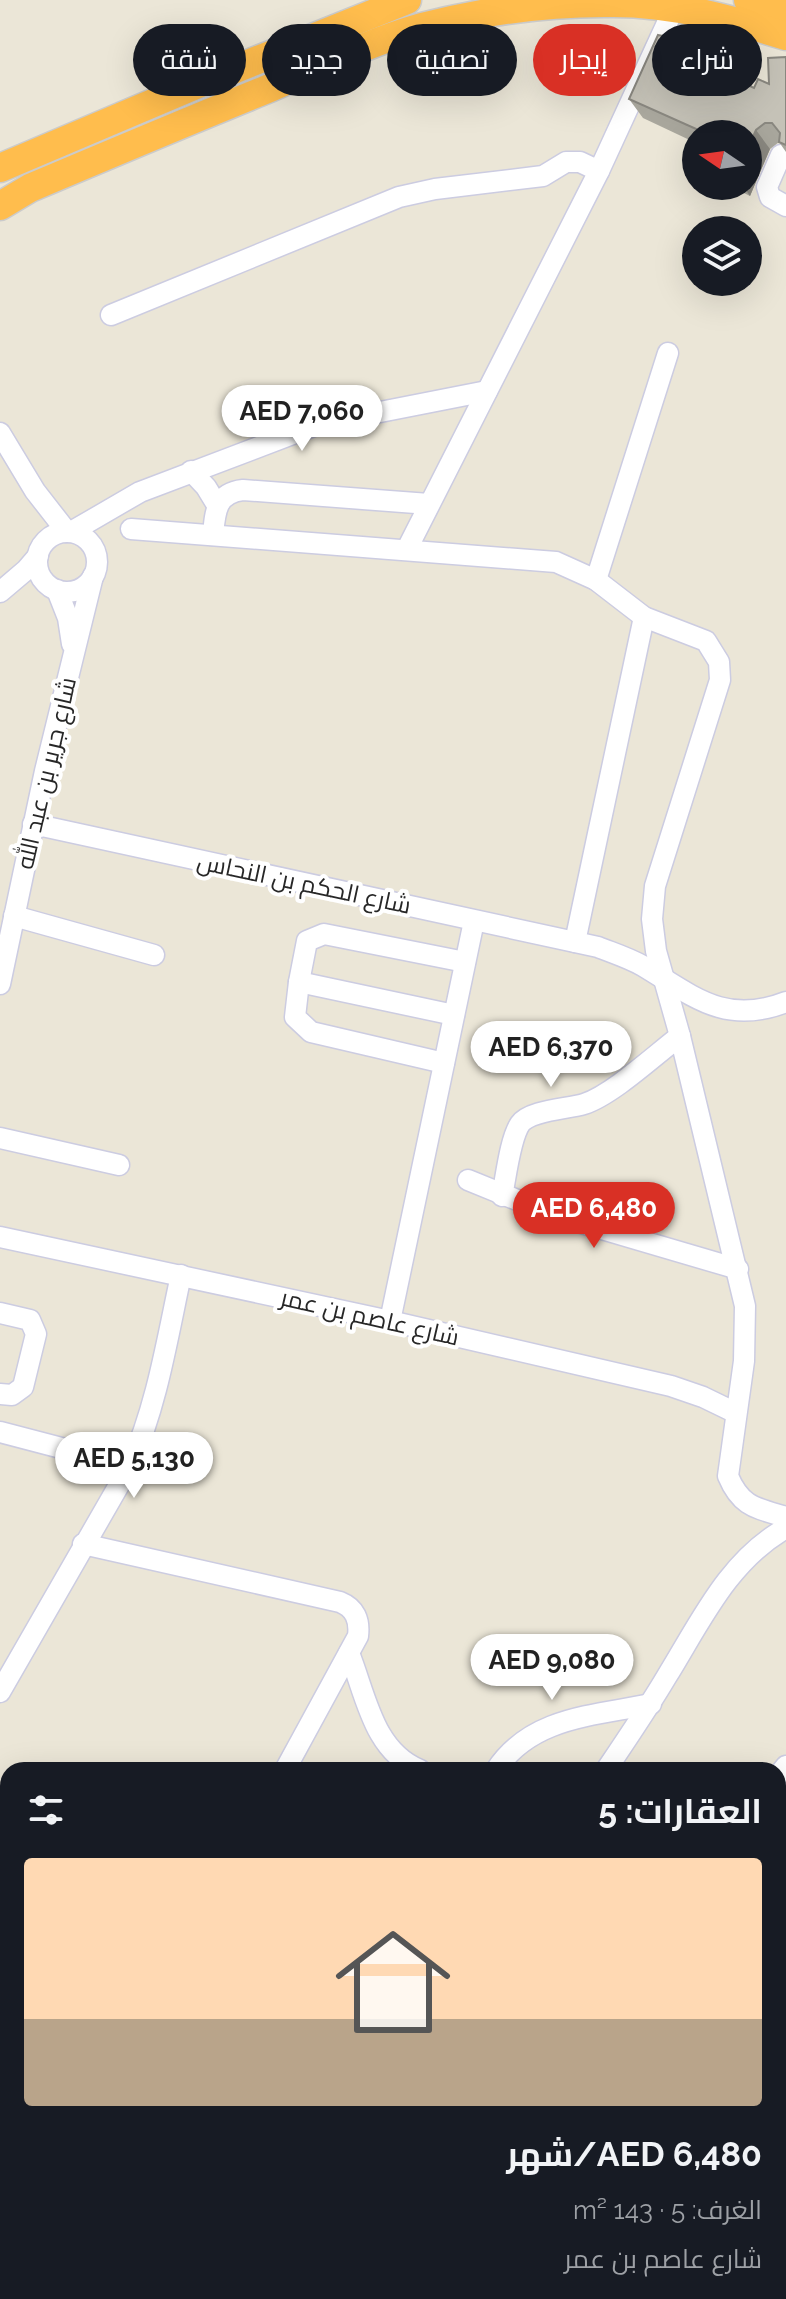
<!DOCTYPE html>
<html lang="ar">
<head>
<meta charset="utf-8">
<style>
	body { margin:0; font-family:Raleway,Cairo,sans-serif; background:#20242c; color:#f1f3f6; direction:rtl; height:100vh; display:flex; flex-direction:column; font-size:30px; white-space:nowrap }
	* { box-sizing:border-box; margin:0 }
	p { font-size:26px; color:#9ea1a6 }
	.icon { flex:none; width:44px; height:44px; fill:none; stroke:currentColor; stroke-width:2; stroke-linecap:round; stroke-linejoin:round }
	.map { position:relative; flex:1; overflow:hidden; direction:ltr }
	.sheet { position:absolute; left:0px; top:1762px; width:786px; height:538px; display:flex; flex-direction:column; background:#171b24; border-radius:24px 24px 0 0; box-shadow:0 8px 32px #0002; direction:rtl }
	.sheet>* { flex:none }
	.hud { position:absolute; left:24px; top:24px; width:738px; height:72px; direction:rtl; display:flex; gap:16px }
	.needle { width:52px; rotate:283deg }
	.tools { position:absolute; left:682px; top:120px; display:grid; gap:16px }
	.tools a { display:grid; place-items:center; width:80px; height:80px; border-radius:50%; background:#171b24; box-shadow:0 8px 32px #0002; font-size:40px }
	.price { position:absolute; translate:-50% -68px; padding:0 18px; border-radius:28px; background:#fff; color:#222; font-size:26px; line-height:52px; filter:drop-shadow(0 2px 4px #0008) }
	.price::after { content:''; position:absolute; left:50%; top:48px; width:24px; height:18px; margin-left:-12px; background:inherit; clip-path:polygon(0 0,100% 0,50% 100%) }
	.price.on { background:#d93025; color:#fff }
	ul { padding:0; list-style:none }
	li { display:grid; align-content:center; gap:16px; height:424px; padding:0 24px }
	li+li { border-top:2px solid #363941 }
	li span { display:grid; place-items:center; height:248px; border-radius:8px; color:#555 }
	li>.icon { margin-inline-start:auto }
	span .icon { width:144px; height:144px; fill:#fffc; stroke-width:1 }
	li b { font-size:34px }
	h2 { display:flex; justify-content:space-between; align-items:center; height:96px; padding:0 24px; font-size:34px }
	.tag { padding:0 28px; border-radius:36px; background:#171b24; box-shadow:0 8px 32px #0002; font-size:28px; line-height:72px }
	.tag.on { background:#d93025; color:#fff }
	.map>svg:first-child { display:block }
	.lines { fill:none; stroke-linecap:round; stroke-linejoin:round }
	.minor-casing { stroke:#cccce1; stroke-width:23 }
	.highway-casing { stroke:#cbcbcb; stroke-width:31 }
	.path { stroke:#cbcbcb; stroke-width:3; stroke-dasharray:6 4; stroke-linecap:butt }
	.minor { stroke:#fff; stroke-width:20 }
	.highway { stroke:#ffbd4d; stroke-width:28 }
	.wall { fill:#a9a79d }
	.shaded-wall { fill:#8a8880 }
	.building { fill:#c5c2b7; stroke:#8a8880; stroke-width:2 }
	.labels { text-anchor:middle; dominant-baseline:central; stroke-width:8; stroke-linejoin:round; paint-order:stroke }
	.street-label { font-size:24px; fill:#272727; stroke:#fff }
</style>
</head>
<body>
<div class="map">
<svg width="786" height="2299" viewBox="0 0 786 2299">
	<rect width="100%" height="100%" fill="#ebe6d7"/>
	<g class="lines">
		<g class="minor-casing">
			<g id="minor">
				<polyline points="781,155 767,187 770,197 786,206"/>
				<polyline points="111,315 399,197 435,189 543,176 566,162 580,162 599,171"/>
				<polyline points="0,433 35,491 67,532"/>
				<polyline points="191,471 206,487 217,505"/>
				<path d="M131,529l425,33 40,18 48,37 62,24 13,21 1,18 -65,206 -3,33 4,32 24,85 65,270 -1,55 -16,115c13,31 28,32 58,41"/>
				<polyline points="71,532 140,492 319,424 487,391"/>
				<circle cx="67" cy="562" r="30"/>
				<path d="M213,535c2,-23 3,-42 30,-45l186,14"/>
				<polyline points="407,549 599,171 674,8"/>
				<polyline points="596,580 668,353"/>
				<polyline points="57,590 68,618 72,644"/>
				<polyline points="0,592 26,570 38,556"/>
				<path d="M33,824l565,123c15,6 31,11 45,19 50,30 82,60 143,36"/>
				<polyline points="14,916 154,955"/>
				<polyline points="575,942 644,617"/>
				<polyline points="299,982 454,1015"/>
				<polyline points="0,984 45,771 93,576"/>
				<polyline points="444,1063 311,1032 295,1017 299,982 307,941 324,934 465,962"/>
				<polyline points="0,1138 119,1165"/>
				<polyline points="468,1180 554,1215 738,1269"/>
				<path d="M502,1196c4,-19 8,-57 18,-72 10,-14 48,-15 64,-20 28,-9 71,-49 96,-68"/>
				<polyline points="0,1237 390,1321 671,1386 703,1397 736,1413"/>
				<polyline points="0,1313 30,1320 36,1334 23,1387 12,1395 0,1394"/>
				<polyline points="390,1321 474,921"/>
				<polyline points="0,1432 130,1466"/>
				<path d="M83,1544l257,58c15,6 20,18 18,34l-73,134"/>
				<path d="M349,1653c17,42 24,98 71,117"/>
				<path d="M0,1692l130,-226c27,-61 37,-126 51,-191"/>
				<path d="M496,1770c35,-53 97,-54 155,-66"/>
				<path d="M606,1770c21,-31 42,-62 61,-94 34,-55 61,-115 119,-148"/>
				<polyline points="778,1776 786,1766"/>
				<polyline points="0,1914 8,1917"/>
				<polyline points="778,2119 786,2122"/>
				<polyline points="0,2148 8,2134"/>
				<polyline points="158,2299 162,2292"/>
				<polyline points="394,2299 398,2292"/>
			</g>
		</g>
		<g class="highway-casing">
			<g id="highway">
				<polyline points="748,0 786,13"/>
				<polyline points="0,168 198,84 407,0"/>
				<path d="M0,206l30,-18c78,-33 156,-66 235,-98 49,-21 107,-49 157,-63 62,-16 128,-25 192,-24 59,0 116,16 172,33"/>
			</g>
		</g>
		<g class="path">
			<polyline points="778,2260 786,2250"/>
			<polyline points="747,2299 754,2292"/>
		</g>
		<use href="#minor" class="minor"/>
		<use href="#highway" class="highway"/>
	</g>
	<polygon class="wall" points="786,57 786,152 779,142 770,149 750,196 730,186 748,186 748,134 696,134 696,143 643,118 629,99 739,68 734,79 754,88 769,84"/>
	<g class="shaded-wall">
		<polygon points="726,49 739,68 730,90 716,71"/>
		<polygon points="756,130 770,149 750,196 743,186 748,186 748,148"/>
	</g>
	<polygon class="building" points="658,35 726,49 716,71 754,88 758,79 769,84 768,58 786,57 786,145 779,142 780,133 772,123 765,123 756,130 748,148 748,134 702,134 703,132 629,99"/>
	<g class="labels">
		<g class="street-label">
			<text transform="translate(46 773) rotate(-77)">شارع جرير بن عبد الله</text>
			<text transform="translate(304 883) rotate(12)">شارع الحكم بن النحاس</text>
			<text transform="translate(370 1317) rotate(13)">شارع عاصم بن عمر</text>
		</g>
	</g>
</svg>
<div class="tools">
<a><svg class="needle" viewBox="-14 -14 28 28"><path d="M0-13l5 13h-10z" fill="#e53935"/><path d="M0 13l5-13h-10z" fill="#9ea1a6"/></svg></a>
<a><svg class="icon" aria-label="layers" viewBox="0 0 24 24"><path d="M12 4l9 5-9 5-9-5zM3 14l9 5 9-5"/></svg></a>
</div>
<b class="price" style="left:302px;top:453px">AED 7,060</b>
<b class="price" style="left:551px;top:1089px">AED 6,370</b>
<b class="price on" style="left:594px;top:1250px">AED 6,480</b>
<b class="price" style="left:134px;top:1500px">AED 5,130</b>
<b class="price" style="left:552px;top:1702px">AED 9,080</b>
<div class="hud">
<a class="tag">شراء</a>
<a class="tag on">إيجار</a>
<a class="tag">تصفية</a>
<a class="tag">جديد</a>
<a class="tag">شقة</a>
</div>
<section class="sheet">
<h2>العقارات: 5<svg class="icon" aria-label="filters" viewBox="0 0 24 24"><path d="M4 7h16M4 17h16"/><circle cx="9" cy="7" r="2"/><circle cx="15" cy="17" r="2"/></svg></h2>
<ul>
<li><span style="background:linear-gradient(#ffd9b3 65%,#b9a48a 0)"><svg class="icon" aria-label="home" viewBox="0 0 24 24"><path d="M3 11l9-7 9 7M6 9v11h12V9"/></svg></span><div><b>AED 6,480/شهر</b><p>الغرف: 5 · 143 m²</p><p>شارع عاصم بن عمر</p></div></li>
</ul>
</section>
</div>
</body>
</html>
